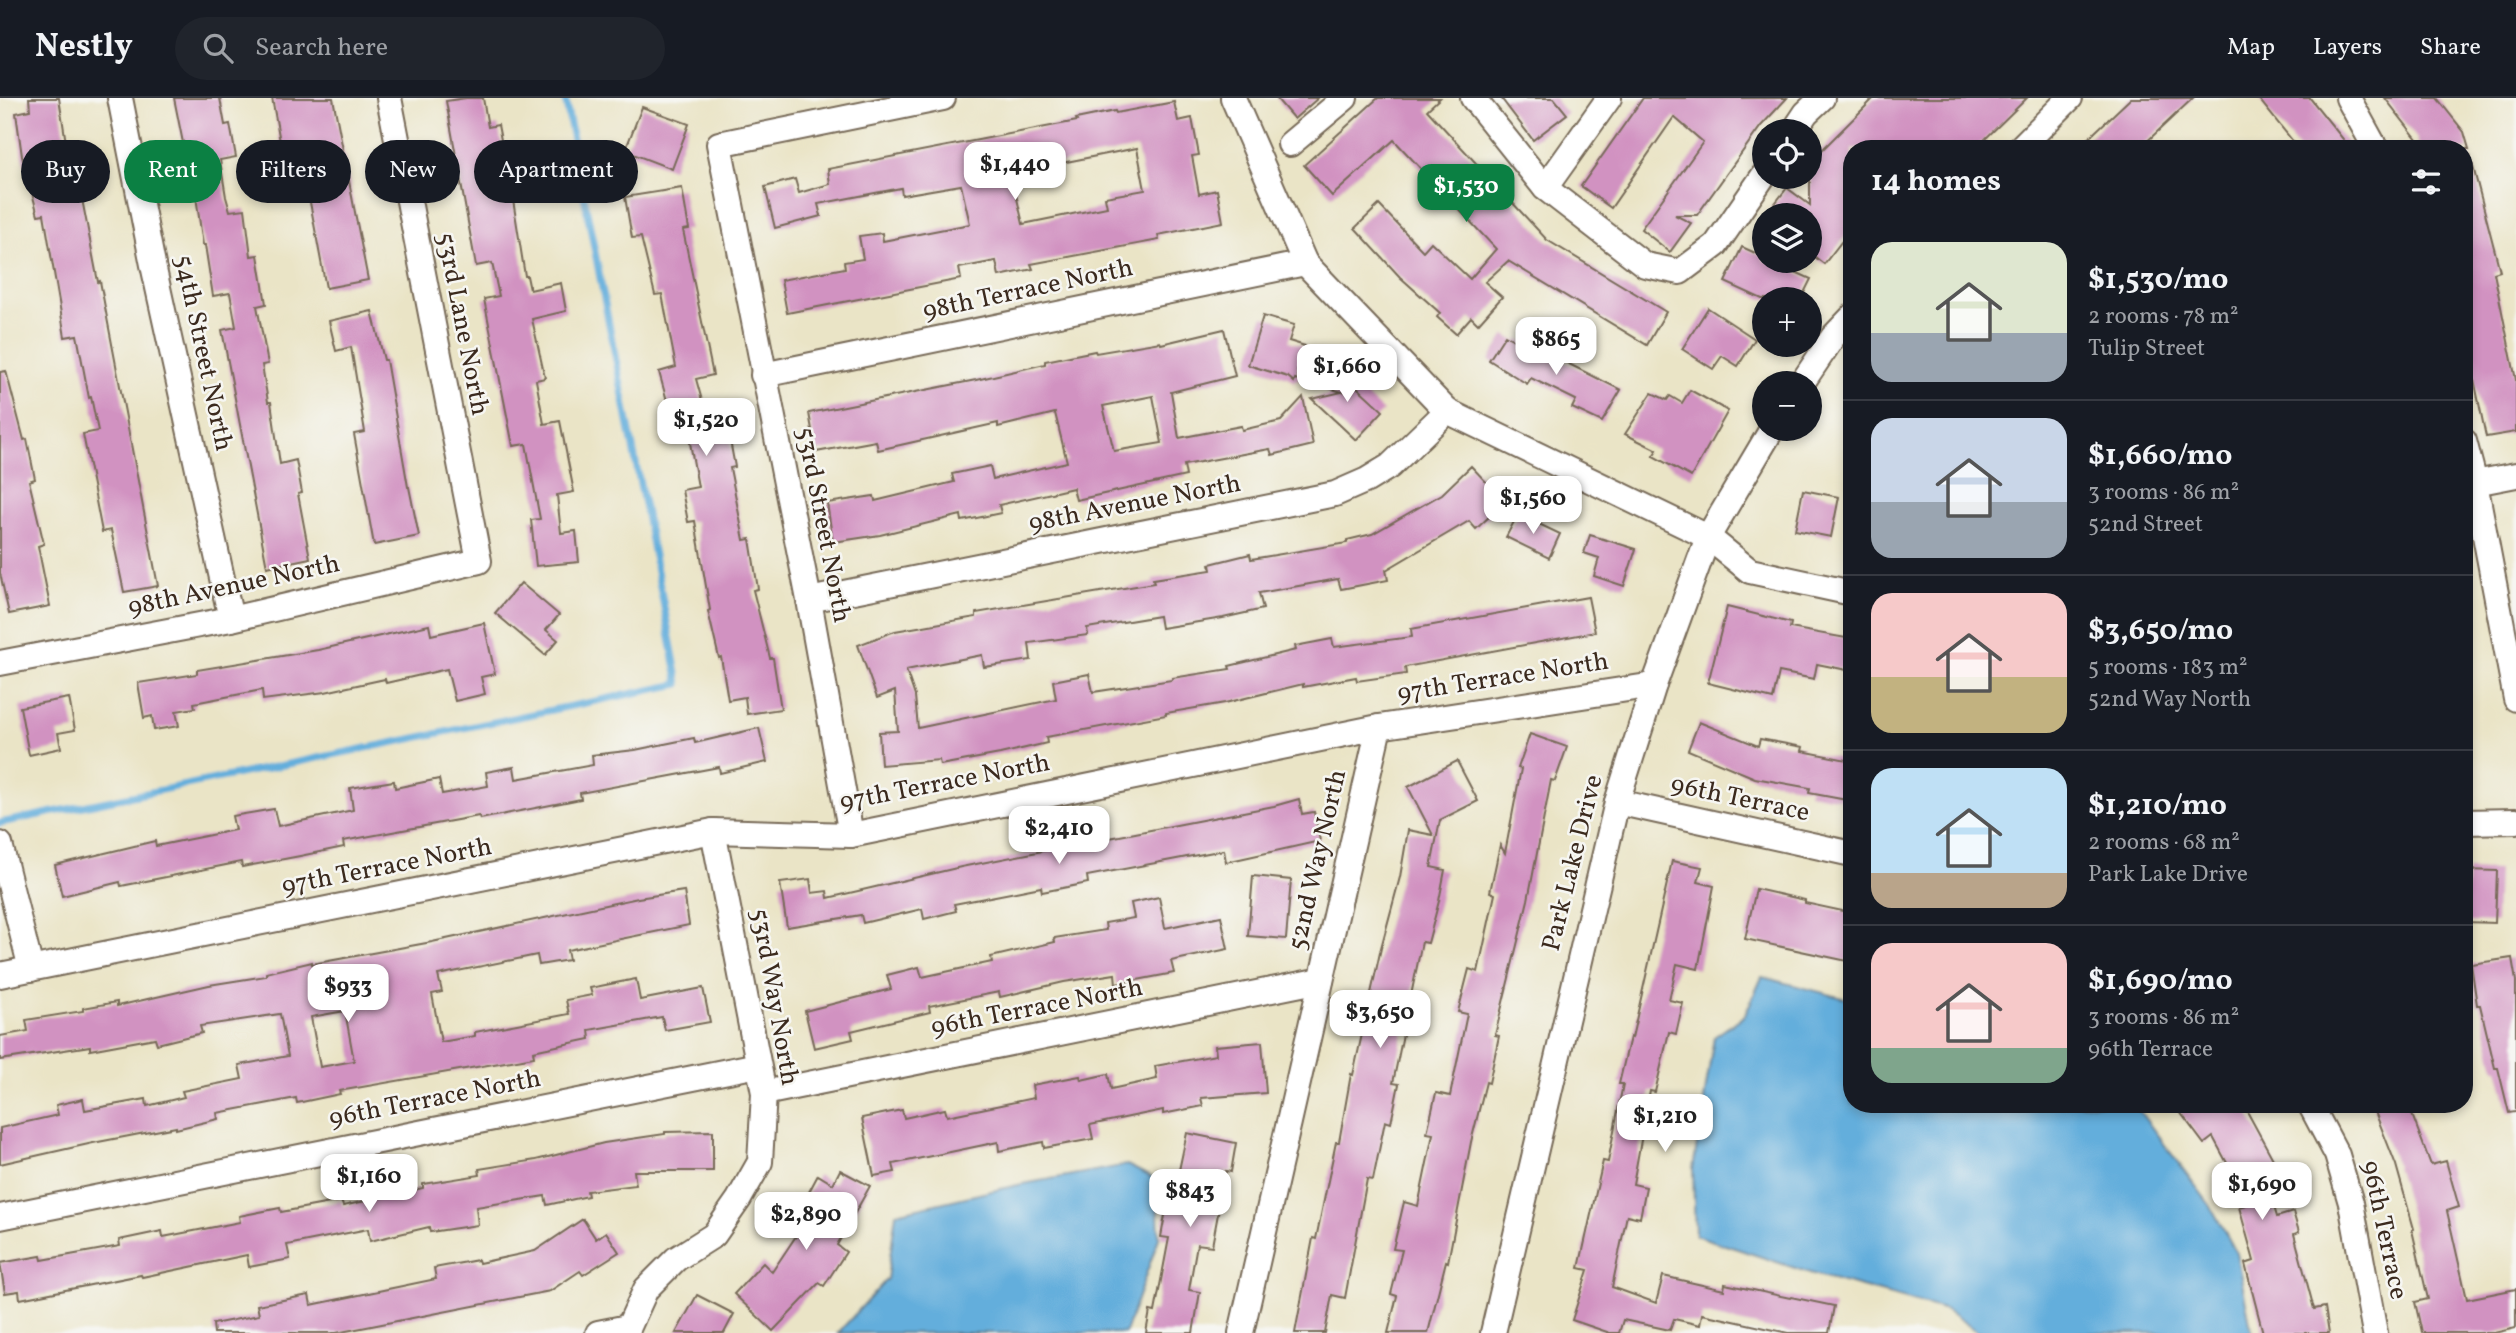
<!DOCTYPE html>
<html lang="en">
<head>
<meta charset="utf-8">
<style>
	body { margin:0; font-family:Vollkorn,serif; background:#20242c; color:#f1f3f6; height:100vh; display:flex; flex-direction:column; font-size:26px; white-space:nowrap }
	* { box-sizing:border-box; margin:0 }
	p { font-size:23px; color:#9ea1a6 }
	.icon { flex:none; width:38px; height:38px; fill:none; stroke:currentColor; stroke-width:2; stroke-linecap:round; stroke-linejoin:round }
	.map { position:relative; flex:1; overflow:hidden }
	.sheet { position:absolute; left:1843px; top:42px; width:630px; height:973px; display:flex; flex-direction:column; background:#171b24; border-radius:28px; box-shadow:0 4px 10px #0003 }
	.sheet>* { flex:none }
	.guide { position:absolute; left:21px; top:42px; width:665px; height:63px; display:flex; gap:14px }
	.controls { position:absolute; left:1752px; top:21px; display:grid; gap:14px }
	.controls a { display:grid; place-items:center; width:70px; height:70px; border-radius:50%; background:#171b24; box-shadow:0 4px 10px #0003; font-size:35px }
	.price { position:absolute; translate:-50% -60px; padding:0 16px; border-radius:14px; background:#fff; color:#222; font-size:23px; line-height:46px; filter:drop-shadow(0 2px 4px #0008) }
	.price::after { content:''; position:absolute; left:50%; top:42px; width:21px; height:16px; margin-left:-10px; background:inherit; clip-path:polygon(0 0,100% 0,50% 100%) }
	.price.active { background:#0b8043; color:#fff }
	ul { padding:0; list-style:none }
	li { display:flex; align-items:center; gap:21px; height:175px; padding:0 28px }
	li+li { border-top:2px solid #363941 }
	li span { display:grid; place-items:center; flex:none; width:196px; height:140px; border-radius:21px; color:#555 }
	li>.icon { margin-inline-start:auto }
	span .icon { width:84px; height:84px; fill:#fffc; stroke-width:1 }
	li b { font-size:30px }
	h2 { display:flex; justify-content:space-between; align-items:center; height:84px; padding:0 28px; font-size:30px }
	.tag { padding:0 24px; border-radius:32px; background:#171b24; box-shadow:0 4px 10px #0003; font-size:24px; line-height:63px }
	.tag.active { background:#0b8043; color:#fff }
	header { display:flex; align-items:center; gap:42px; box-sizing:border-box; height:98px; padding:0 35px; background:#171b24; border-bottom:2px solid #363941 }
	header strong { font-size:33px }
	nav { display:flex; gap:38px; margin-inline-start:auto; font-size:24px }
	.search { width:490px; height:63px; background:#20242c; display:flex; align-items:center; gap:18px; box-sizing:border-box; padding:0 24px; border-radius:38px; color:#9ea1a6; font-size:26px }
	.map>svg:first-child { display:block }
	.water { fill:#64aedc; stroke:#506c7d; stroke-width:2 }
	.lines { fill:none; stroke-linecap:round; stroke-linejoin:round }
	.stream { stroke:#64aedc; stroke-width:7 }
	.building { fill:#d192c1; fill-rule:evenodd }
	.street-casing { stroke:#786b59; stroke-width:28 }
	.street { stroke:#fff; stroke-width:24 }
	.labels { text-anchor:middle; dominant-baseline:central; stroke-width:5; stroke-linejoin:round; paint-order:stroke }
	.street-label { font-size:26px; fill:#3b2a1e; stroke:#f6f6f2 }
</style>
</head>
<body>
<header>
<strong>Nestly</strong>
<div class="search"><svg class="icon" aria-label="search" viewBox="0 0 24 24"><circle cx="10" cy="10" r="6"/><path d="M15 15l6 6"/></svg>Search here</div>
<nav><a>Map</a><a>Layers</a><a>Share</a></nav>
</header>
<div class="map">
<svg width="2516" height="1235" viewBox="0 0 2516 1235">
	<rect width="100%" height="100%" fill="#f6f6f2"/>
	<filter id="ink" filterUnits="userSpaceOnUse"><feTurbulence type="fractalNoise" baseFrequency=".0143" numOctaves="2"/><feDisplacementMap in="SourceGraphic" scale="14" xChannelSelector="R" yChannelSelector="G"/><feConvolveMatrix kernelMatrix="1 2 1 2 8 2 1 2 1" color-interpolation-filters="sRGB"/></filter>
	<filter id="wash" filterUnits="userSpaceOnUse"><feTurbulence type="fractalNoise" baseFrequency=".00686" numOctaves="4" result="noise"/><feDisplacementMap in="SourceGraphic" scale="28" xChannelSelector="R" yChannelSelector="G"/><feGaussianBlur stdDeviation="1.57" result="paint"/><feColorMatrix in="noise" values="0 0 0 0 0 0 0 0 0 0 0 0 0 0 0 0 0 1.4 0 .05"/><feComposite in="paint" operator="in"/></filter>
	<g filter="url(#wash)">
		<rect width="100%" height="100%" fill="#eae4c6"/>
		<g class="water">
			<polygon points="1762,879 1851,902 1852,1006 2134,1006 2210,1107 2236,1154 2252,1235 1979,1235 1947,1212 1813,1176 1695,1137 1693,1071 1714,939 1745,917"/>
			<polygon points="1127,1067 1157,1082 1159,1140 1125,1235 838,1235 887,1181 896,1115 1018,1087"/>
		</g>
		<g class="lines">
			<polyline class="stream" points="0,725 679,586 565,0"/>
		</g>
		<g id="blocks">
			<g class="building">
				<polygon points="29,0 59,0 69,64 72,63 82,101 98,184 100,183 158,488 124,494 111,432 102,434 83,336 98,333 91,299 89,300 77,237 65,239 44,116 38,117 22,58 16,15 30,12"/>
				<polygon points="174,0 220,0 225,27 230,26 236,59 220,62 226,99 230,113 245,111 251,158 258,157 266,206 257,208 268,266 262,267 268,304 271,304 280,366 296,362 302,395 298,396 310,460 267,469 222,232 236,229 230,195 213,198 205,147 203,147 194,84 191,85"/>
				<polygon points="272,0 333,0 368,182 326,190 304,72 286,76"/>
				<polygon points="466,0 483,0 488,29 498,27 509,82 524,79 528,100 513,102 525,178 527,178 530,192 561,185 566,213 532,221 545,280 536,282 544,326 560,323 574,394 557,397 561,435 576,433 579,464 536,468 531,422 540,421 526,346 513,348 484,201 499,198 492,165 476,168 446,3"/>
				<polygon points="1276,0 1318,0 1294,21"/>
				<polygon points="1378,0 1440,0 1427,12 1547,142 1666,214 1647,247 1508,163 1485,184 1502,199 1478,226 1471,219 1456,236 1437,219 1440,215 1400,179 1355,130 1379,107 1423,153 1431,144 1470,181 1496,151 1394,42 1332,98 1304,67"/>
				<polygon points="1501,0 1554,0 1567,16 1533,42"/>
				<polygon points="1643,0 1787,0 1761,28 1697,117 1675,117 1691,125 1670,154 1641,131 1703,44 1674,19 1611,110 1581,88"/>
				<polygon points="1874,0 2027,0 1975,51 1852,51 1852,130 1824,166 1810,155 1810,117 1766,117 1787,90 1810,107 1810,64"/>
				<polygon points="2131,0 2193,0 2139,51 2077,51"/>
				<polygon points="2258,0 2310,0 2351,51 2299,51"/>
				<polygon points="2385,0 2437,0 2464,34 2469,51 2420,51 2417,41"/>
				<path d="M1174,4l4,19 14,-3 7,37 -7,1 7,38 18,-4 6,32 -65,13 1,5 -128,24 2,5 -34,7 -3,-15 -37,7 2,11 -174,34 -6,-33 64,-12 -1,-6 19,-3 -4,-23 23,-3 1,8 87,-17 -9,-39 -59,10 -1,-7 -83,16 3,12 -46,12 -10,-41 30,-8 4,14 31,-9 -2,-15 249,-48 -1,-2 39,-8 1,2zM1137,50l8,42 -40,7 2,10 -84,17 -12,-51z"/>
				<polygon points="642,9 689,26 672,71 625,53"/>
				<polygon points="2464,57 2470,57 2500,173 2494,175 2516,282 2516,334 2486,339 2464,233"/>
				<polygon points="682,90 689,131 683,132 713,277 696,281 708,324 726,321 735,369 730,370 744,442 750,441 758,491 753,492 770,560 773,560 781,611 747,616 745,599 728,602 721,559 719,560 708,513 710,512 695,423 688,424 682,392 698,389 685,317 672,321 659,274 676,269 662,196 655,197 641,139 632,140 625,99"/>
				<polygon points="1742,149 1764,159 1764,163 1771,163 1811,181 1801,201 1762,201 1725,184"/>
				<polygon points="1708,210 1755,241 1738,268 1722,258 1713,271 1682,251"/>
				<polygon points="372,213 384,262 386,262 408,389 409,389 419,438 374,447 354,336 365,334 351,249 336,253 329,223"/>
				<polygon points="1263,218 1294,227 1289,243 1305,248 1297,273 1299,282 1295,281 1294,284 1288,279 1248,267"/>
				<path d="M1224,231l11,47 -64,16 8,46 62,-12 1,4 39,-9 22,-24 10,48 -41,10 -2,-6 -86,16 2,11 -110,24 -3,-12 -74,17 2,8 -39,8 -1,-6 -81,20 -47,7 -6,-39 47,-7 1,5 79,-19 -2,-8 38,-8 3,13 74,-17 -12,-49 -57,14v-4l-120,27 -2,-9 -60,11 -7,-39 167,-33 69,-16v-3l50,-10 1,2 64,-11 1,2zM1153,298l9,47 -48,8 -11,-45z"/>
				<polygon points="1505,237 1517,244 1519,241 1621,292 1602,324 1572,310 1576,302 1531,280 1527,286 1489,262"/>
				<polygon points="1333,267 1383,313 1356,342 1312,301 1342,294 1315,286"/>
				<polygon points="6,273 24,342 27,341 35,381 29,383 44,446 38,448 50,508 9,516 0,475 0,274"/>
				<polygon points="1690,292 1728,313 1691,379 1653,358 1657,352 1625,336 1652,295 1667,302 1670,298 1682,305"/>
				<polygon points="1471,368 1505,404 1476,431 1469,423 1386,472 1388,482 1341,491 1338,481 1259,495 1263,511 1223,520 1161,530 1159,518 1087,530 1088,537 1029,545 1031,562 984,569 982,557 906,572 915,598 918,630 1056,601 1053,583 1089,576 1093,594 1172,582 1172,580 1230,571 1229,568 1296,552 1295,548 1332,541 1334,549 1412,539 1411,531 1588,499 1595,534 1405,569 1406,576 1357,583 1356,579 1303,589 1303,586 1225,605 1166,615 1166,617 1046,639 1047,645 1000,656 940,667 939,662 881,667 879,634 898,633 895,593 877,600 858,547 895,533 976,519 976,515 1154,485 1153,481 1211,472 1210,466 1250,456 1251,461 1347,445 1347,442 1372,436 1442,396"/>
				<polygon points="1803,392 1839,399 1831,439 1795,432"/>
				<polygon points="1518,416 1560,436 1549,460 1506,439"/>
				<polygon points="1590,437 1636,451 1624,488 1594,478 1599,460 1584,455"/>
				<polygon points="521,485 559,517 546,532 558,542 545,557 495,515"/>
				<polygon points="1727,509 1791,525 1790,530 1852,541 1852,573 1817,566 1814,581 1779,574 1773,601 1708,585"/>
				<polygon points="484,525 495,576 481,579 485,596 455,603 447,571 386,585 385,581 325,594 263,602 262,592 194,605 195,610 176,613 179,628 154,632 152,618 144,620 138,585 197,576 197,572 318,552 429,527 431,537"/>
				<polygon points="69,600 75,632 58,635 61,650 29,657 20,609"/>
				<polygon points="1699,624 1758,648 1760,641 1803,649 1802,653 1852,663 1852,703 1809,695 1810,690 1755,680 1688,652"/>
				<polygon points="759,630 767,664 720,675 719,669 580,695 581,701 480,721 479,718 343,743 344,749 300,758 242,769 241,764 121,788 120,784 62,798 55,767 155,743 156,748 235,732 232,718 274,711 278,728 353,712 350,690 394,683 395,690 439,681 442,696 488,688 486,674 514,669 516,681 593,667 592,657 635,652 694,640 695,645"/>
				<polygon points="1530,636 1567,649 1555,683 1551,682 1528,802 1495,937 1499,938 1489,985 1486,984 1471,1044 1448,1164 1446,1163 1428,1235 1388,1235 1397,1198 1391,1196 1402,1152 1393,1151 1404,1104 1418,1108 1433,1036 1427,1035 1436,995 1450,998 1467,916 1458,914 1469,871 1478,874 1495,796 1490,794 1500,747 1505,755 1521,671 1518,670"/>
				<polygon points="1457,663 1478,703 1440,722 1431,769 1445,772 1439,803 1428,845 1422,844 1393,985 1399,986 1391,1025 1385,1023 1373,1082 1367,1081 1345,1200 1332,1197 1325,1235 1295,1235 1313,1140 1316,1141 1336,1044 1339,1044 1351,976 1353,977 1381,850 1400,779 1408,732 1433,737 1408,689"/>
				<polygon points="1299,701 1302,716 1314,714 1320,743 1226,764 1224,752 1087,778 1088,785 1042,794 1041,789 954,806 956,813 924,821 922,811 863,825 861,817 787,829 780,785 810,781 812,795 827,793 828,800 961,769 1274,708"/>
				<polygon points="1672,763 1702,769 1698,784 1714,788 1698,871 1677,866 1669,902 1683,905 1676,936 1669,934 1655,994 1650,993 1633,1086 1646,1089 1640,1120 1627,1117 1612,1189 1656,1205 1663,1178 1724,1192 1725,1186 1790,1200 1791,1199 1834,1208 1829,1235 1788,1235 1702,1216 1700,1227 1674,1221 1670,1232 1623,1222 1619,1235 1610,1235 1572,1222 1588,1172 1579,1170 1603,1063 1608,1064 1623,986 1619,986 1630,939 1632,940"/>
				<polygon points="2467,772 2497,773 2495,825 2465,824"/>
				<polygon points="1253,778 1291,782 1286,841 1248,838"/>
				<polygon points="1756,791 1805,802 1805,805 1852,815 1852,864 1745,841"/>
				<path d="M684,793l5,34 -122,25 2,10 -30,5 -2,-10 -99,20 4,17 -10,2 9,48 34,-6v-4l94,-18 -3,-14 26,-5 -2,-7 46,-9 4,21 63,-12 7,34 -45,8 -3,-13 -73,13 1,9 -57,12 1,6 -195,34 1,3 -43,9 -1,-5 -79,15 1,6 -42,10v-2l-83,16 -93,21v-36l58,-13 -2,-10 27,-6 2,11 61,-11 1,7 37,-9 -2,-6 60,-12 -3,-14 49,-9 -8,-42 -80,12 2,7 -45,11 -2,-6 -65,12v-4l-90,14v-24l28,-5 -2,-11 57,-9v-3l34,-6v4l92,-21 57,-9v-3l46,-11v2l120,-22 206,-44zM345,913l9,50 -34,6 -9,-50z"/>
				<polygon points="1159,799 1165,830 1221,818 1228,851 1171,863 1174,875 1116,886 1115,876 1064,884 1000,899 999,894 929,908 930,914 851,933 853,941 814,950 805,913 891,891 887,877 919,869 922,879 992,864 991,859 1055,844 1054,840 1106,832 1105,825 1134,820 1131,805"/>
				<polygon points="2512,860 2516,883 2516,1014 2509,1015 2498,970 2495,970 2480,907 2477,907 2471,866"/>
				<polygon points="1262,944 1266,995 1201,1000 1203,1008 1163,1016 1163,1012 1090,1027 1093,1041 1044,1050 1043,1044 999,1053 998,1044 893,1066 895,1074 874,1078 862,1020 902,1012 904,1020 945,1011 947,1018 1034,1000 1032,987 1080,978 1081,982 1108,976 1111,991 1157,981 1155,968 1216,957 1215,948"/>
				<polygon points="2190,1006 2243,1006 2280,1074 2266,1081 2277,1119 2293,1114 2299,1134 2294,1136 2314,1211 2325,1209 2329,1235 2263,1235 2245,1166 2254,1163 2239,1109 2249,1106 2213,1039 2204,1046 2180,1014"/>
				<polygon points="2372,1006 2408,1006 2431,1067 2446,1063 2459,1109 2447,1113 2467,1201 2516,1191 2516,1230 2494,1235 2422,1235 2415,1204 2428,1201 2412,1132 2414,1131 2396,1067"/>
				<polygon points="713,1033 713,1073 634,1073 636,1087 587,1093 588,1098 547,1107 545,1098 476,1109 478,1127 430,1134 429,1129 370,1143 368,1131 287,1147 290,1161 249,1169 247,1157 142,1179 141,1177 20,1201 19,1193 5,1195 0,1165 41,1158 42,1162 120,1148 119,1142 162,1133 163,1139 240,1124 239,1118 280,1110 281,1114 341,1103 343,1108 423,1090 423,1086 480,1077 479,1071 536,1062 604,1045 665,1036 665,1034"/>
				<polygon points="1187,1035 1236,1045 1231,1074 1226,1073 1212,1148 1197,1146 1189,1192 1200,1194 1193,1235 1146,1235 1150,1213 1155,1214 1169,1140 1161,1139 1170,1090 1175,1091"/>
				<polygon points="840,1072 870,1088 837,1147 846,1154 824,1188 819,1185 773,1233 734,1196 763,1165 772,1174 814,1111 803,1105 818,1077 833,1086"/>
				<polygon points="583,1121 596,1141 606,1134 619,1154 583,1177 580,1173 550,1193 336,1235 214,1235 213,1226 259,1217 257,1207 309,1197 311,1207 436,1181 434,1170 478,1162 479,1165 535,1153"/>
				<polygon points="697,1197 734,1216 724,1235 676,1235"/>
			</g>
		</g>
	</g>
	<g filter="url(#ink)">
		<use href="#blocks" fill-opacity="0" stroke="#786b59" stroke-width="2"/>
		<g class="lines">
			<g class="street-casing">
				<g id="street">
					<polyline points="120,0 153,167 231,521"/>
					<polyline points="1233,0 1305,165 1447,313 1708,439 1750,473 1852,495"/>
					<polyline points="1473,0 1545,90 1645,167 1680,174 1716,147 1764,77"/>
					<polyline points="2348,0 2376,51"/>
					<polyline points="1794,33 1806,15 1822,0"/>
					<polyline points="1290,46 1345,0"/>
					<polyline points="2019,51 2070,0"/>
					<polyline points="1545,90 1609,0"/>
					<polyline points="763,277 1305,165"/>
					<polyline points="1802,285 1833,239 1852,219"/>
					<polyline points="2464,343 2475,385 2516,601"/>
					<polyline points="2464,382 2475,385 2516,377"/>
					<polyline points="809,502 1335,396 1367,382 1390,368 1447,313"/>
					<polyline points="0,565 231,521 479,463 389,0"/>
					<polyline points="1617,704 1852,756"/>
					<polyline points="2464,724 2516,723"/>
					<polyline points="851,737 809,502 719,46 943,0"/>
					<polyline points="0,746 31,871"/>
					<polyline points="0,877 713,733 851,737 1379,629 1654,587"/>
					<polyline points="764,995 1321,882"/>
					<polyline points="2310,1006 2337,1057 2351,1105 2375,1235"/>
					<polyline points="0,1119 758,967"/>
					<polyline points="598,1235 628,1229"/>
					<polyline points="626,1235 646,1191 676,1161 714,1137 739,1101 760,1064 764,995 713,733"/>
					<polyline points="1241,1235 1379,629"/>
					<polyline points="1493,1235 1617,704 1654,587 1708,439 1772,331"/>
				</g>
			</g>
			<use href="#street" class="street"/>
		</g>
	</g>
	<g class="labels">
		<g class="street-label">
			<text transform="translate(1028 192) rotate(-12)">98th Terrace North</text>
			<text transform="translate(462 226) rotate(79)">53rd Lane North</text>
			<text transform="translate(203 255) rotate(78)">54th Street North</text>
			<text transform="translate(1135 406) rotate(-11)">98th Avenue North</text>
			<text transform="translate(823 427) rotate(79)">53rd Street North</text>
			<text transform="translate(234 488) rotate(-12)">98th Avenue North</text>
			<text transform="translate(1503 580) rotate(-9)">97th Terrace North</text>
			<text transform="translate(945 685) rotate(-11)">97th Terrace North</text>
			<text transform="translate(1740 701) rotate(12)">96th Terrace</text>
			<text transform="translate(1318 762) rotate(-77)">52nd Way North</text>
			<text transform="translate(1573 765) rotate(-76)">Park Lake Drive</text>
			<text transform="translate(387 769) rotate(-11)">97th Terrace North</text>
			<text transform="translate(774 899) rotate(80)">53rd Way North</text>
			<text transform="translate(1037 910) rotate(-11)">96th Terrace North</text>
			<text transform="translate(435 1001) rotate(-11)">96th Terrace North</text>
			<text transform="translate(2384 1132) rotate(78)">96th Terrace</text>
		</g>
	</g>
</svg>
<div class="controls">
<a><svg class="icon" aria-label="locate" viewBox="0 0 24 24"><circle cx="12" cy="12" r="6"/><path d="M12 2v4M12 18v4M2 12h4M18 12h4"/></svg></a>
<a><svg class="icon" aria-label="layers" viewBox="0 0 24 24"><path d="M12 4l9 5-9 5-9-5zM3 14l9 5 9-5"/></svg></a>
<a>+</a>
<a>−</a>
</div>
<b class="price" style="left:1015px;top:104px">$1,440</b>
<b class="price active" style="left:1466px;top:126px">$1,530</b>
<b class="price" style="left:1556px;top:279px">$865</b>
<b class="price" style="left:1347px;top:306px">$1,660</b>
<b class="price" style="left:706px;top:360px">$1,520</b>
<b class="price" style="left:1533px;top:438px">$1,560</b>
<b class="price" style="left:1059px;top:768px">$2,410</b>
<b class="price" style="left:348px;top:926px">$933</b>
<b class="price" style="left:1380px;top:952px">$3,650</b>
<b class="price" style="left:1665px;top:1056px">$1,210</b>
<b class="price" style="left:369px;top:1116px">$1,160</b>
<b class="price" style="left:2262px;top:1124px">$1,690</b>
<b class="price" style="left:1190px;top:1131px">$843</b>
<b class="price" style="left:806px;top:1154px">$2,890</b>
<div class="guide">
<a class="tag">Buy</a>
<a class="tag active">Rent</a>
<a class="tag">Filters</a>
<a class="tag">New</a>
<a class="tag">Apartment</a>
</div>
<section class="sheet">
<h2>14 homes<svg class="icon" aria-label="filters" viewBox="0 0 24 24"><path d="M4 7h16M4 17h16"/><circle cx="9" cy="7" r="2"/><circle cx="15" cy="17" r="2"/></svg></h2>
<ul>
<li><span style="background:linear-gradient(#dfe7d0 65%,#9aa5b1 0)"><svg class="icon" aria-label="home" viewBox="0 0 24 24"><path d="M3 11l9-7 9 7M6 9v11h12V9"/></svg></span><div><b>$1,530/mo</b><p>2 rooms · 78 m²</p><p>Tulip Street</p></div></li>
<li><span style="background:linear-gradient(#c9d6e8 60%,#9aa5b1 0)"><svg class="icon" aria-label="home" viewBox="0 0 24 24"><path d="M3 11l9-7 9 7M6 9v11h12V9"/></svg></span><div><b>$1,660/mo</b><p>3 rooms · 86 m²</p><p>52nd Street</p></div></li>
<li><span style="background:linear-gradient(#f6c9c9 60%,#c2b280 0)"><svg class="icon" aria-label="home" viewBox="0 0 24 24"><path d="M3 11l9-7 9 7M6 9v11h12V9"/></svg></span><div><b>$3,650/mo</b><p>5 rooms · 183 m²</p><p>52nd Way North</p></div></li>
<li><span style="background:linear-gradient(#bfe0f5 75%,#b9a48a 0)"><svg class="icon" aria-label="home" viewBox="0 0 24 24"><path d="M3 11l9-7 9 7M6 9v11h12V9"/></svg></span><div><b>$1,210/mo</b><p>2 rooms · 68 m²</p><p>Park Lake Drive</p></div></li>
<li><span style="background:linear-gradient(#f6c9c9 75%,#7fa58c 0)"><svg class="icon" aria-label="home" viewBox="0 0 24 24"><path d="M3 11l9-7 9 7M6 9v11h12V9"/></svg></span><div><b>$1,690/mo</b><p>3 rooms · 86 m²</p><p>96th Terrace</p></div></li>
</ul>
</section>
</div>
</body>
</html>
